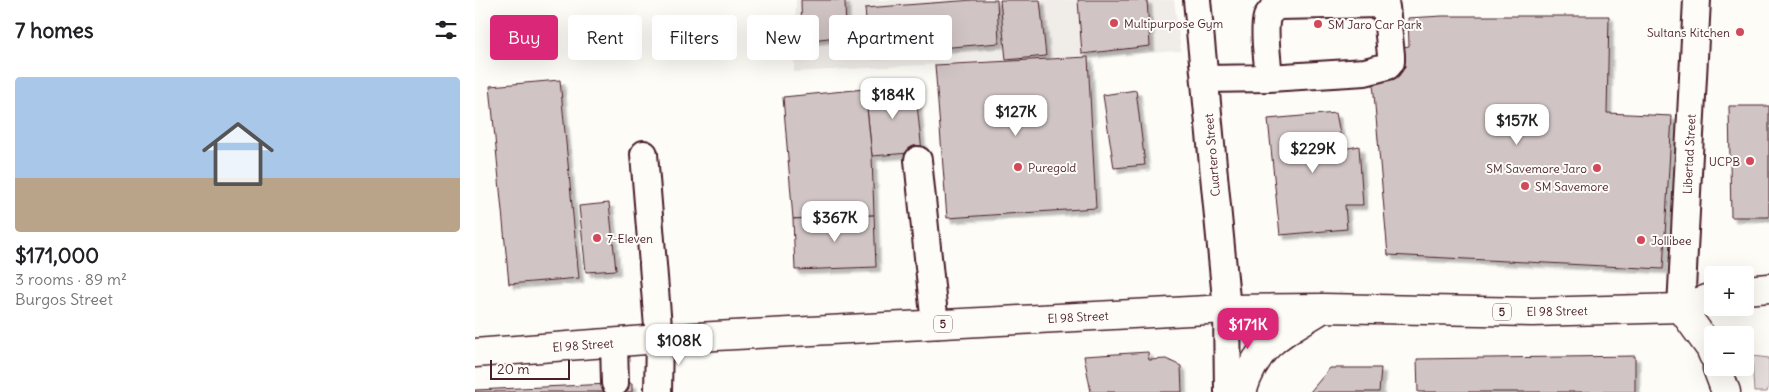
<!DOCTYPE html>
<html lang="en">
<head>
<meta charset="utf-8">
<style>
	body { margin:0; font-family:Delius,sans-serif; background:#f6f6f6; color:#202124; height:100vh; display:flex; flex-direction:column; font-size:19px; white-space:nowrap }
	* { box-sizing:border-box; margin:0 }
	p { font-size:16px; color:#757577 }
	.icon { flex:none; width:28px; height:28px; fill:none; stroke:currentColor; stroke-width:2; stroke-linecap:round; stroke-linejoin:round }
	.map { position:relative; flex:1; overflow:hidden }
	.sheet { display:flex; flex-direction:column; background:#fff; width:475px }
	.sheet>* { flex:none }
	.hud { position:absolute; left:15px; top:15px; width:475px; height:45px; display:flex; gap:10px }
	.controls { position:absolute; left:1229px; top:266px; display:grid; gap:10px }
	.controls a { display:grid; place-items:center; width:50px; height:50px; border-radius:5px; background:#fff; box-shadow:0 5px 20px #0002; font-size:25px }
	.scale { position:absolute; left:15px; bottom:12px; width:80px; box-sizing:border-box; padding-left:5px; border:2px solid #4a1f2b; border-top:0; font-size:14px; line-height:18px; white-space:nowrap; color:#4a1f2b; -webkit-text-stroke:4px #fdfcf7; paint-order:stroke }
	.price { position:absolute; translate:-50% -42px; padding:0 11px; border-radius:10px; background:#fff; color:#222; font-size:16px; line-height:32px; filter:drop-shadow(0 1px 2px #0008) }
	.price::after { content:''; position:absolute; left:50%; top:30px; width:15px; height:11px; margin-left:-8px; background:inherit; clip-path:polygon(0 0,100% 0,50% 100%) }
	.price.on { background:#db2777; color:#fff }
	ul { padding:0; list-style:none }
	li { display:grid; align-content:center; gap:10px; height:265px; padding:0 15px }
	li span { display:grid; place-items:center; height:155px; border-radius:5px; color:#555 }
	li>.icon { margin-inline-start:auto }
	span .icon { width:90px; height:90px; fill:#fffc; stroke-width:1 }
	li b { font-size:21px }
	h2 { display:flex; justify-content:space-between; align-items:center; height:60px; padding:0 15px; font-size:21px }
	.chip { padding:0 18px; border-radius:5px; background:#fff; box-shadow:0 5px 20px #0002; font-size:18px; line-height:45px }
	.chip.on { background:#db2777; color:#fff }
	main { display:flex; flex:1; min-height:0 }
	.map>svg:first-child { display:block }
	.built { fill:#f0ece8 }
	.green { fill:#e3dcda; stroke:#967e82 }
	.building { fill:#d0c5c4; stroke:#4a1f2b; filter:url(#shadow) }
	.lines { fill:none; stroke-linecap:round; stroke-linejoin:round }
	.minor-casing { stroke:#4a1f2b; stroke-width:30 }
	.major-casing { stroke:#4a1f2b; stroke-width:31 }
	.minor { stroke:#fdfcf7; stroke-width:26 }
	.major { stroke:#fdfcf7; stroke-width:28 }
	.poi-dot { fill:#d1495b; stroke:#fdfcf7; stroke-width:2 }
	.labels { text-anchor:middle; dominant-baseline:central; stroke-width:4; stroke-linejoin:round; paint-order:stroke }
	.shield { fill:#fdfcf7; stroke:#806168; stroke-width:1 }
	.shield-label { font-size:11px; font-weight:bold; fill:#4a1f2b }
	.poi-label { font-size:12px; fill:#4a1f2b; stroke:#fdfcf7; text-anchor:start }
	.street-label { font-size:12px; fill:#4a1f2b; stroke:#fdfcf7 }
</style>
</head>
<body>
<main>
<section class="sheet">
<h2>7 homes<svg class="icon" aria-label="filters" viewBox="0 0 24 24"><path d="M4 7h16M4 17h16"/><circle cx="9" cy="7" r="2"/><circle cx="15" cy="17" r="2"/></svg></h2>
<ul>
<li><span style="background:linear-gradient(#a9c7e8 65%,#b9a48a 0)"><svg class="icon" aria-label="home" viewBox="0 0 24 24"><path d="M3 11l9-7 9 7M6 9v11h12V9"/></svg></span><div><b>$171,000</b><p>3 rooms · 89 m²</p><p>Burgos Street</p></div></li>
</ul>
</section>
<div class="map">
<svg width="1294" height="392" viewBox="0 0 1294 392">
	<defs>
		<filter id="shadow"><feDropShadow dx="4.5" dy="4.5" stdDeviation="1" flood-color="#0004"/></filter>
	</defs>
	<rect width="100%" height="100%" fill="#fdfcf7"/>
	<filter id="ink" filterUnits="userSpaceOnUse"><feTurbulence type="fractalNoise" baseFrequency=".02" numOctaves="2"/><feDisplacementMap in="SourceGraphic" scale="10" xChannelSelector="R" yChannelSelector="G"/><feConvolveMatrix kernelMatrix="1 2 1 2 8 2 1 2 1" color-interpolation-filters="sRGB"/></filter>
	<g filter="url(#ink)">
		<polygon class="built" points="321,0 699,0 706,51 319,72"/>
		<polygon class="green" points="1277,356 1294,358 1294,385 1292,392 1279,392"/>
		<g class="building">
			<polygon points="326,0 370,0 371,36 327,41"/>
			<polygon points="498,0 522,0 524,43 394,54 390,8"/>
			<polygon points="525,0 565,0 571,56 531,60"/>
			<polygon points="603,0 672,0 675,46 607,54"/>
			<polygon points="967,16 1134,16 1132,113 1197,116 1188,269 913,255 897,71 922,48 934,46 933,18"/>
			<polygon points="613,57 621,208 472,218 460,65"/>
			<polygon points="85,80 104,278 34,284 15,86"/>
			<polygon points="440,85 447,152 397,156 390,89"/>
			<polygon points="390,89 397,156 399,215 318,219 308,97"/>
			<polygon points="661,90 670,165 639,168 628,95"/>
			<polygon points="1254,106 1294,106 1294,217 1256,217"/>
			<polygon points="861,113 868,149 884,146 888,205 870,205 872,229 805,235 793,119"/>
			<polygon points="134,203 141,270 111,272 104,206"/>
			<polygon points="399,215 401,267 320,270 318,219"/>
			<polygon points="673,352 674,360 691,359 706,366 707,392 616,392 609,356"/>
			<polygon points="1160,356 1160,392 943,392 942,359"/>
			<polygon points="855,368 906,368 904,392 835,392"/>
			<polygon points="157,383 157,392 0,392 0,390"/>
		</g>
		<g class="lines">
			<g class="minor-casing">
				<g id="minor">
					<polyline points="722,0 752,309 753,392"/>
					<path d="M730,79l64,-1 96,-6 23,-6 3,-4v-7l-5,-48 -6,-3 -102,2c-5,3 -9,6 -11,11 -4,14 1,46 2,61"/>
					<polyline points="169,154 184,339 183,392"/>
					<polyline points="443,160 460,325"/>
					<polyline points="1206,308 1222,0"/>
					<polyline points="139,343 140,383"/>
				</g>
			</g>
			<g class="major-casing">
				<g id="major">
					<polyline points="1270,290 1294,288"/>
					<polyline points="1206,308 1235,348 1238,355"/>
					<polyline points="0,353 184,339 752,309 848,308 1058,312 1206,308 1238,297"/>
					<polyline points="1242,368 1251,392"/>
					<path d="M767,392c15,-49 39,-58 80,-83"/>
				</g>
			</g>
			<use href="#minor" class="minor"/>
			<use href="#major" class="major"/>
		</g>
	</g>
	<g class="poi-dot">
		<circle cx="639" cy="23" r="5"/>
		<circle cx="843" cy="24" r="5"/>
		<circle cx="1265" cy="32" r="5"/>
		<circle cx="1275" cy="161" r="5"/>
		<circle cx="543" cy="167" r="5"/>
		<circle cx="1122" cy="168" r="5"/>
		<circle cx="1050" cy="186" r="5"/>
		<circle cx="122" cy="238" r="5"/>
		<circle cx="1166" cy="240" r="5"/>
	</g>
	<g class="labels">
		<g class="shield">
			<rect x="1018" y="303.5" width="18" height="17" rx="4"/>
			<rect x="459" y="315.5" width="18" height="17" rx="4"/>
		</g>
		<g class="shield-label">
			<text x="1027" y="312">5</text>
			<text x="468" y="324">5</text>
		</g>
		<g class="poi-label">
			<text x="649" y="23">Multipurpose Gym</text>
			<text x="853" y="24">SM Jaro Car Park</text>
			<text x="1255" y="32" text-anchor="end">Sultans Kitchen</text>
			<text x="1265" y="161" text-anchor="end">UCPB</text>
			<text x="553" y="167">Puregold</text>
			<text x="1112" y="168" text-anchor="end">SM Savemore Jaro</text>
			<text x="1060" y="186">SM Savemore</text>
			<text x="132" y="238">7-Eleven</text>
			<text x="1176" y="240">Jollibee</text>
		</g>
		<g class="street-label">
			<text transform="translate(1214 154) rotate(-87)">Libertad Street</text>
			<text transform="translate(737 155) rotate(-95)">Cuartero Street</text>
			<text transform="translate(1082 311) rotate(-1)">El 98 Street</text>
			<text transform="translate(603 317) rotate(-3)">El 98 Street</text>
			<text transform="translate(108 345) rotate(-4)">El 98 Street</text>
		</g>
	</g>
</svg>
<div class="controls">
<a>+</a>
<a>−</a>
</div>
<div class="scale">20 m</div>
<b class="price" style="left:418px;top:120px">$184K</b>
<b class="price" style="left:541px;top:137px">$127K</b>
<b class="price" style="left:1042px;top:146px">$157K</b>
<b class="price" style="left:838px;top:174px">$229K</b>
<b class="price" style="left:360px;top:243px">$367K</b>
<b class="price on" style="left:773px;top:350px">$171K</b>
<b class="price" style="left:204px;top:366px">$108K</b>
<div class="hud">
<a class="chip on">Buy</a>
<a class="chip">Rent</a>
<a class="chip">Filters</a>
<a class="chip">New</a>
<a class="chip">Apartment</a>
</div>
</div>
</main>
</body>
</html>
